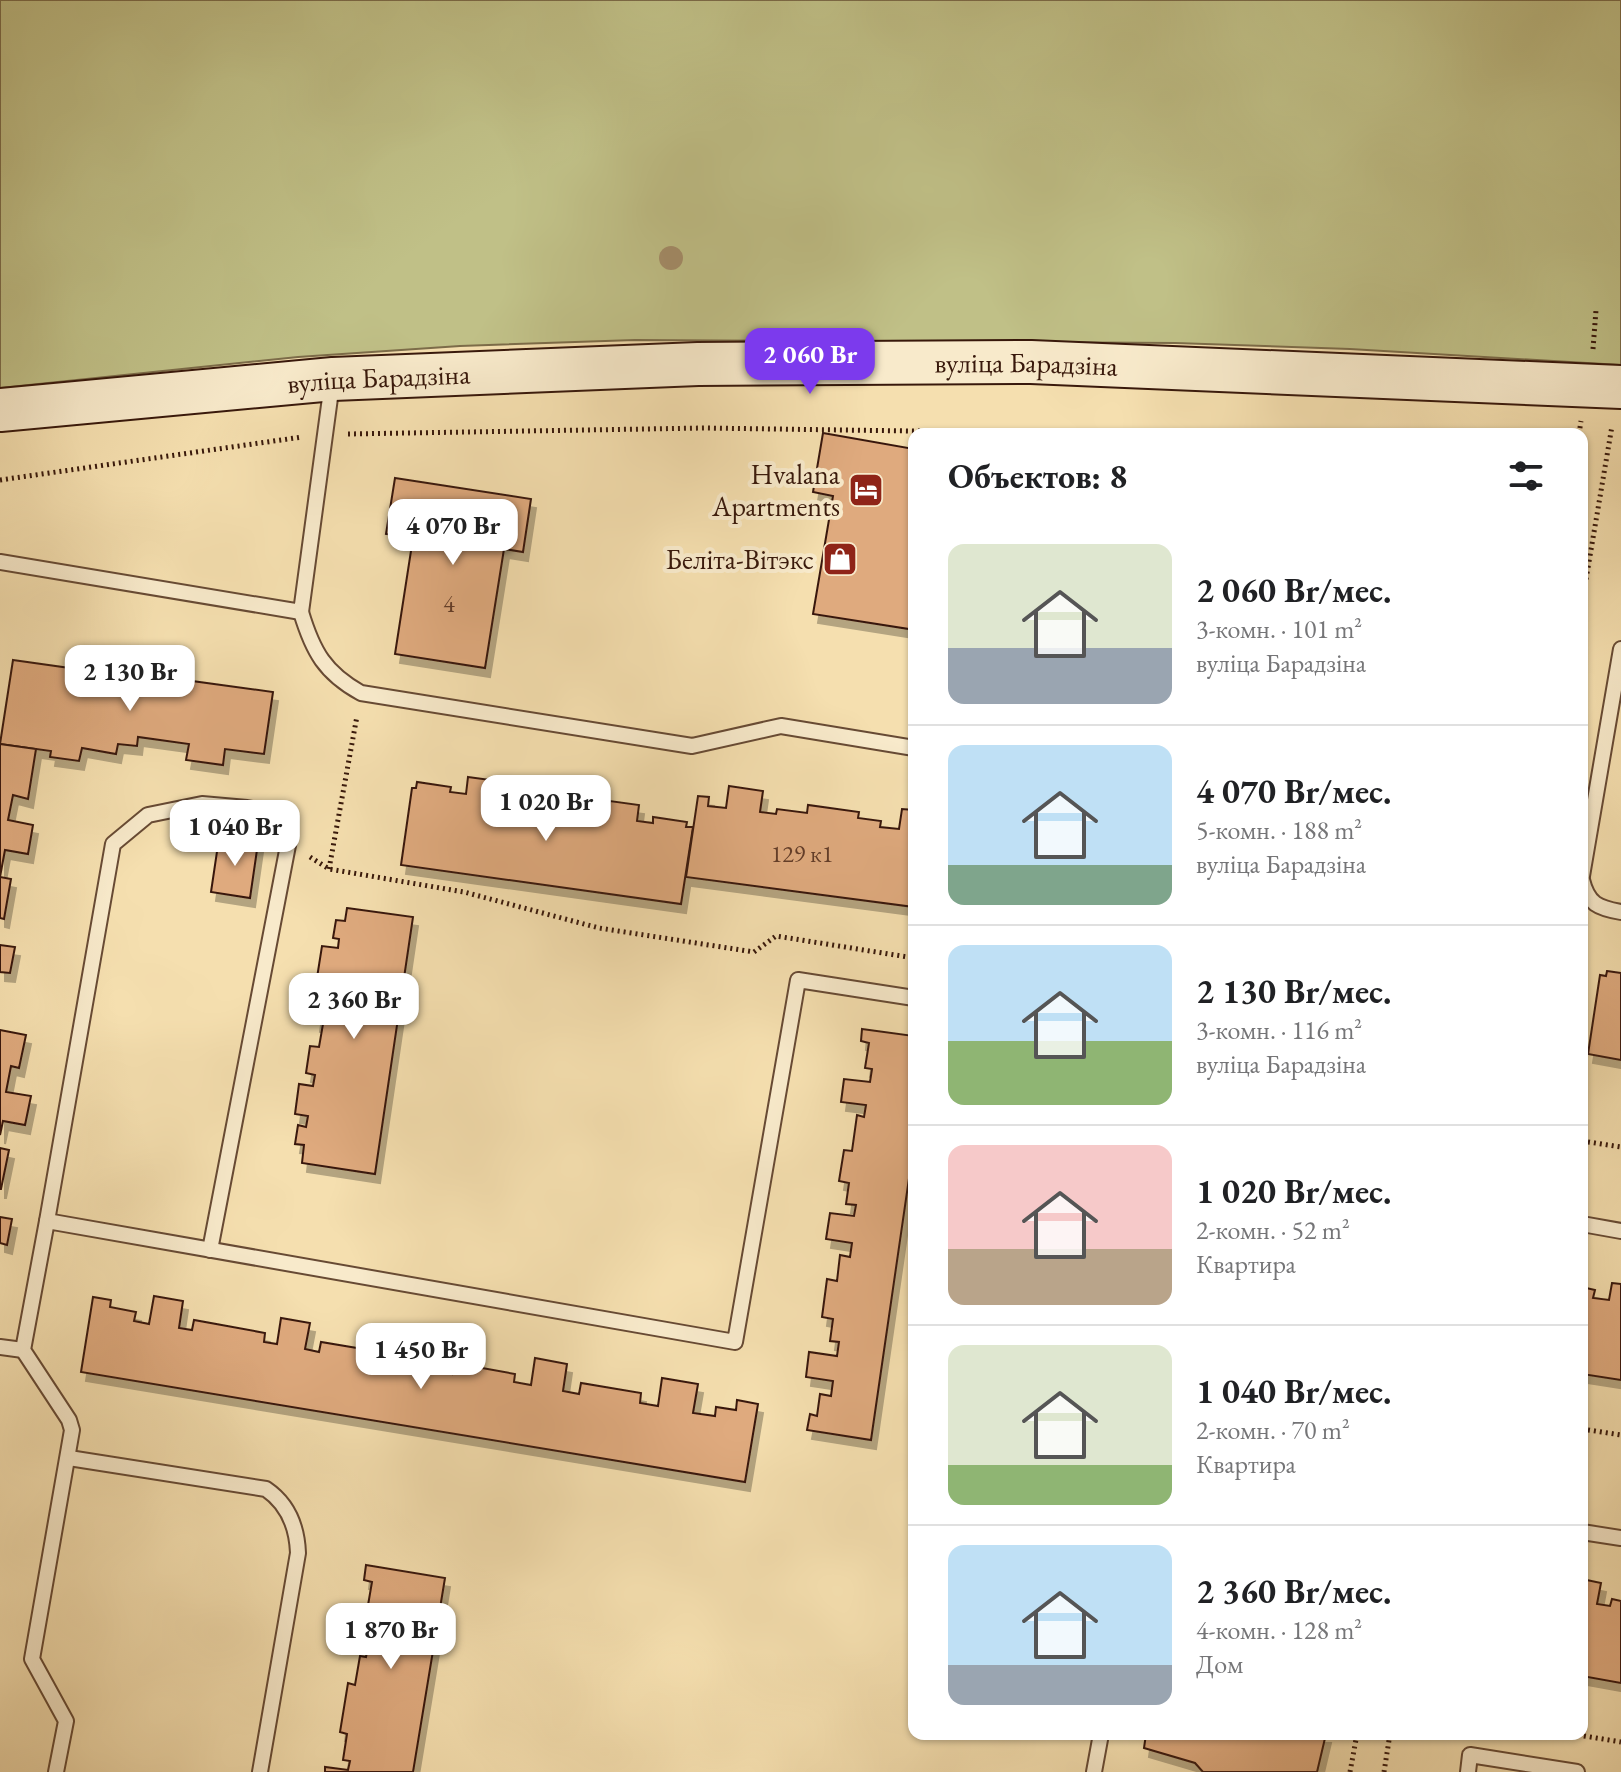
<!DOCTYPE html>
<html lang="ru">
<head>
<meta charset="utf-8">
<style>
	body { margin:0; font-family:"EB Garamond",serif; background:#f2f2f2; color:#202124; height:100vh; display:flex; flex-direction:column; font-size:30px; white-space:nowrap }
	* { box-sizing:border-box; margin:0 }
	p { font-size:26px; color:#757577 }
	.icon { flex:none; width:44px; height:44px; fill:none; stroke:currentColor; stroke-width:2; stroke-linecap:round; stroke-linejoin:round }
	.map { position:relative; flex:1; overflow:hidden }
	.side { position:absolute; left:908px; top:428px; width:680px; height:1312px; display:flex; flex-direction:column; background:#fff; border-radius:16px; box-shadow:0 2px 6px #0004 }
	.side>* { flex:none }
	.price { position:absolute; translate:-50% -68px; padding:0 18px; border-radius:16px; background:#fff; color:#222; font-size:26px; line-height:52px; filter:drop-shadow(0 2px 4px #0008) }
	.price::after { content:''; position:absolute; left:50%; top:48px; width:24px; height:18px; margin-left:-12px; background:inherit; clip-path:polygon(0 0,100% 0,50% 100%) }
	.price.on { background:#7c3aed; color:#fff }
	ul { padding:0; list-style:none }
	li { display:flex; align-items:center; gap:24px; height:200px; padding:0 40px }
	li+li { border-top:2px solid #e0e0e0 }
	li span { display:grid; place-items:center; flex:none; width:224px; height:160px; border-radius:16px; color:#555 }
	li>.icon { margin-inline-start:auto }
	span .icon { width:96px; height:96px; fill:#fffc; stroke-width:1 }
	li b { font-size:34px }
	h2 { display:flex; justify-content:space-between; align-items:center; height:96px; padding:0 40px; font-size:34px }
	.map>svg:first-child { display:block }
	.green { fill:#c0c087; stroke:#7c6c49; stroke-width:2 }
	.building { fill:#dfaa7e; stroke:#38180b; stroke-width:2; filter:url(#shadow) }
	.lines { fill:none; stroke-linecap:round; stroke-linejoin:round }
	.lane-casing { stroke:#674a34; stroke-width:18 }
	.secondary-casing { stroke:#38180b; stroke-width:46 }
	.path { stroke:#38180b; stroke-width:5; stroke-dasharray:2 4; stroke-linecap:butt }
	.lane { stroke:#f8eacb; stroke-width:14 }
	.secondary { stroke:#f8eacb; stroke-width:42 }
	.tree { fill:#a48d69 }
	.labels { text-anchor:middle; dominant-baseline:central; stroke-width:8; stroke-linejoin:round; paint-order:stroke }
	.number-label { font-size:24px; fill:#623c28 }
	.street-label { font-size:28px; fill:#38180b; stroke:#f8eacb }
	.poi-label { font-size:28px; fill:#38180b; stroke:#f8eacb; text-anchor:end }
</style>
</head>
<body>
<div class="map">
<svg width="1621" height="1772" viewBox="0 0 1621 1772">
	<defs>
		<filter id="shadow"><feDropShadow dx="5" dy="9" stdDeviation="0" flood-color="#0004"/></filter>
	</defs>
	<rect width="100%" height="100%" fill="#f5dfaf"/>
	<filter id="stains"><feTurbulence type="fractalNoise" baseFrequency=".0025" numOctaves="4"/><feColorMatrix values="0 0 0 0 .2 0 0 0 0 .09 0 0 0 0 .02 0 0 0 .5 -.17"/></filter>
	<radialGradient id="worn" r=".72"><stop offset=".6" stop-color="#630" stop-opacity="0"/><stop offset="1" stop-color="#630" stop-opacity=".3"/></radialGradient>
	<polygon class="green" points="0,0 1621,0 1621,365 1350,349 1175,343 635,340 460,346 298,357 0,388"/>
	<g class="building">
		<polygon points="823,433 914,449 914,601 909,629 813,614 833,496 813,492"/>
		<polygon points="395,478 531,499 523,552 504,549 485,668 395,654 413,538 386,534"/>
		<polygon points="13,660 148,679 148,675 273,692 264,754 225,749 223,765 186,760 189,744 138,737 137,746 118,744 116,754 82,748 79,761 50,757 51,751 0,744"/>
		<polygon points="0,744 36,749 28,799 13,795 8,820 33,825 28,854 5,850 0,877 11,879 4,919 0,918"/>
		<polygon points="468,777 498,781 495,800 513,802 514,797 589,808 588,814 607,817 610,801 639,805 637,821 653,823 653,817 687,822 686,827 693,827 681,904 401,865 412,788 416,788 417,782 451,787 450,792 466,794"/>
		<polygon points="729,786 763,791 760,812 776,814 777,809 807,813 808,805 859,812 858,818 881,821 880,827 899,829 902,809 914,810 914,907 686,877 698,796 709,797 708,806 726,808"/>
		<polygon points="219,838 258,843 250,898 211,892"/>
		<polygon points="347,908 413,917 375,1174 302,1163 304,1145 295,1144 298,1125 306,1127 308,1116 295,1114 299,1084 313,1086 315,1075 306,1073 310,1046 319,1047 323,1024 315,1023 319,996 328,998 330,986 316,984 322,946 338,948 339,939 333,938 336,920 345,921"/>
		<polygon points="0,945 15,947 10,973 0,972"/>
		<polygon points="1607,971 1621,973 1621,1060 1588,1054 1600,975 1606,976"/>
		<polygon points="862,1029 914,1036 914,1144 871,1440 807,1430 810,1414 817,1416 820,1394 831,1396 833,1381 806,1377 809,1352 837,1356 839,1342 830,1341 833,1319 822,1317 827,1279 837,1281 840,1255 850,1257 852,1243 826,1239 830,1213 854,1216 856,1205 846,1204 849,1183 839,1181 844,1150 852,1151 857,1115 864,1117 866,1105 841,1102 844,1079 870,1082 872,1069 865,1068 869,1043 861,1041"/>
		<polygon points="0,1030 26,1035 19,1068 11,1066 6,1092 31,1096 25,1125 3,1121 0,1135"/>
		<polygon points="0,1148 9,1150 1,1189 0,1189"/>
		<polygon points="0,1217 12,1219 7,1245 0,1243"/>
		<polygon points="1612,1283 1621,1284 1621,1380 1582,1374 1582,1287 1595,1290 1593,1298 1609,1300"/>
		<polygon points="154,1296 183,1301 179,1328 192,1330 194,1320 265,1333 264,1342 277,1344 281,1318 310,1323 305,1349 319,1352 321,1342 393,1354 392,1364 405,1366 410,1338 440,1343 435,1371 452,1374 454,1363 515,1374 514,1382 531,1385 535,1358 567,1364 563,1391 579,1394 581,1383 641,1393 640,1403 658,1406 662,1378 698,1384 693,1413 715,1416 716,1407 736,1410 737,1400 758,1404 745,1482 81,1372 93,1297 111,1300 110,1307 136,1312 134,1321 149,1324"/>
		<polygon points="366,1565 445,1578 413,1772 325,1772 325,1767 348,1770 350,1761 343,1760 347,1734 340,1732 348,1683 355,1685 360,1656 366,1657 368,1647 345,1643 349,1619 372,1622 374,1612 367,1611 372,1582 364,1580"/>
		<polygon points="1582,1579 1601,1583 1597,1604 1610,1606 1612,1599 1621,1601 1621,1683 1582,1676"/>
		<polygon points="1146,1734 1326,1734 1317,1772 1203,1772 1195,1763 1144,1748"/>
	</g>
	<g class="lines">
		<g class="lane-casing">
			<g id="lane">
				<polyline points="0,562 301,612 332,383"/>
				<path d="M301,612c12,40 24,61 60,81l331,53 89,-20 133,22"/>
				<polyline points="1582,876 1621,649"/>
				<path d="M1582,880c6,24 16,28 39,32"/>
				<polyline points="47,1221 113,844 148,815 202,804 247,808 288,816 290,835 210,1250"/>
				<polyline points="1582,1224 1621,1231"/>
				<polyline points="0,1347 23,1350"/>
				<path d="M69,1458l197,31c22,15 31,38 32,64l-38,219"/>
				<polyline points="1582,1532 1621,1538"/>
				<polyline points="56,1772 66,1721 32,1659 72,1430 69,1420 23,1350 47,1221 735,1342 798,980 914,998"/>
				<polyline points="1094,1772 1101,1734"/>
				<polyline points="1468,1772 1470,1755 1577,1772"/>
			</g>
		</g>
		<g class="secondary-casing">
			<g id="secondary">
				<path id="s1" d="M0,410l333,-31 365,-15 333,-2 590,25"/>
			</g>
		</g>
		<g class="path">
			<polyline points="1593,349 1596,310"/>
			<polyline points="348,434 705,428 1119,434"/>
			<polyline points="1579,434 1581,421"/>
			<polyline points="0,480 302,437"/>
			<polyline points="1582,603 1612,426"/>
			<polyline points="310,857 329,869 464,892 599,928 754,952 776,936 914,958"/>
			<polyline points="329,869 357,716"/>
			<polyline points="1582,1141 1621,1147"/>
			<polyline points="1582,1429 1621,1435"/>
			<polyline points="1572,1734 1621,1742"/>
			<polyline points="1350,1772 1357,1734"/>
			<polyline points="1384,1772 1390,1734"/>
		</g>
		<use href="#lane" class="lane"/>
		<use href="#secondary" class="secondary"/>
	</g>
	<circle class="tree" cx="671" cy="258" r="12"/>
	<defs>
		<g id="hotel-square" transform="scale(1.8)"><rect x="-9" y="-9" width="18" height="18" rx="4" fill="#8f2418" stroke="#f8eacb"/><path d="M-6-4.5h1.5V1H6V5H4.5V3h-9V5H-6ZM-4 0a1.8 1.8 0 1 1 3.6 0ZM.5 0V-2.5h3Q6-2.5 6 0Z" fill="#fff"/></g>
		<g id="shop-square" transform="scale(1.8)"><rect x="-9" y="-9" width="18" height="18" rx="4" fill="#8f2418" stroke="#f8eacb"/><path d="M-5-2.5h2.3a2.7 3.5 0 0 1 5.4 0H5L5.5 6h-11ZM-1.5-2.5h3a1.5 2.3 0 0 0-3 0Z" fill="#fff"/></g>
	</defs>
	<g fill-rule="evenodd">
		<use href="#hotel-square" x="866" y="490"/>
		<use href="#shop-square" x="840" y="559"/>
	</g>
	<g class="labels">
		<g class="number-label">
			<text x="449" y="603">4</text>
			<text x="802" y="853">129 к1</text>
		</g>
		<g class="street-label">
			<text stroke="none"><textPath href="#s1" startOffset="1028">вуліца Барадзіна</textPath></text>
			<text stroke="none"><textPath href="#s1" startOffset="380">вуліца Барадзіна</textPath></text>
		</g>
		<g class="poi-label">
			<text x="840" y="474">Hvalana<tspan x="840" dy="32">Apartments</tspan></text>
			<text x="814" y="559">Беліта-Вітэкс</text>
		</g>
	</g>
	<rect width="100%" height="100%" filter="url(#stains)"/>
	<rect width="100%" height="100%" fill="url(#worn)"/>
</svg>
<b class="price on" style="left:810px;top:396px">2 060 Br</b>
<b class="price" style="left:453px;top:567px">4 070 Br</b>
<b class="price" style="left:130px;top:713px">2 130 Br</b>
<b class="price" style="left:546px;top:843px">1 020 Br</b>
<b class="price" style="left:235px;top:868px">1 040 Br</b>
<b class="price" style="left:354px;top:1041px">2 360 Br</b>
<b class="price" style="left:421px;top:1391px">1 450 Br</b>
<b class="price" style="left:391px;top:1671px">1 870 Br</b>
<section class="side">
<h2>Объектов: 8<svg class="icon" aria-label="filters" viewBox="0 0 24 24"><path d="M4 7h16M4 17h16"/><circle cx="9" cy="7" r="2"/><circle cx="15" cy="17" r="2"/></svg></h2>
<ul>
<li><span style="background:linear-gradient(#dfe7d0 65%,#9aa5b1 0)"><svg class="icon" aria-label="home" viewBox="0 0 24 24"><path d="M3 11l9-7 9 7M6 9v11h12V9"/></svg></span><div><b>2 060 Br/мес.</b><p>3-комн. · 101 m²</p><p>вуліца Барадзіна</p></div></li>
<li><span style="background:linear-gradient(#bfe0f5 75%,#7fa58c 0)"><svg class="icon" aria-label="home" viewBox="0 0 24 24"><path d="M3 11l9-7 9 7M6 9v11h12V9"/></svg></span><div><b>4 070 Br/мес.</b><p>5-комн. · 188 m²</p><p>вуліца Барадзіна</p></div></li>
<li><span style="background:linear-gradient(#bfe0f5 60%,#8fb573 0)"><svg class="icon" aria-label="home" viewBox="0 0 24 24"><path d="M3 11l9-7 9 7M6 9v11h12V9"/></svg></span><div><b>2 130 Br/мес.</b><p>3-комн. · 116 m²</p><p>вуліца Барадзіна</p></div></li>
<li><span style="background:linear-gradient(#f6c9c9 65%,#b9a48a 0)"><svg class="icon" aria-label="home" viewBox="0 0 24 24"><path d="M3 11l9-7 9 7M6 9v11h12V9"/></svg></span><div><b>1 020 Br/мес.</b><p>2-комн. · 52 m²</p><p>Квартира</p></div></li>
<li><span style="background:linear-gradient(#dfe7d0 75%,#8fb573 0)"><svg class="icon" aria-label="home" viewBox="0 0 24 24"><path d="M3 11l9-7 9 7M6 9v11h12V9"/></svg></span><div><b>1 040 Br/мес.</b><p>2-комн. · 70 m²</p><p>Квартира</p></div></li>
<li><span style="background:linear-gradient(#bfe0f5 75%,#9aa5b1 0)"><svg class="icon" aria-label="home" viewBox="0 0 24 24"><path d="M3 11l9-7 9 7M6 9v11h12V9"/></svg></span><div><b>2 360 Br/мес.</b><p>4-комн. · 128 m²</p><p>Дом</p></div></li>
</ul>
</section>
</div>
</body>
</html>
